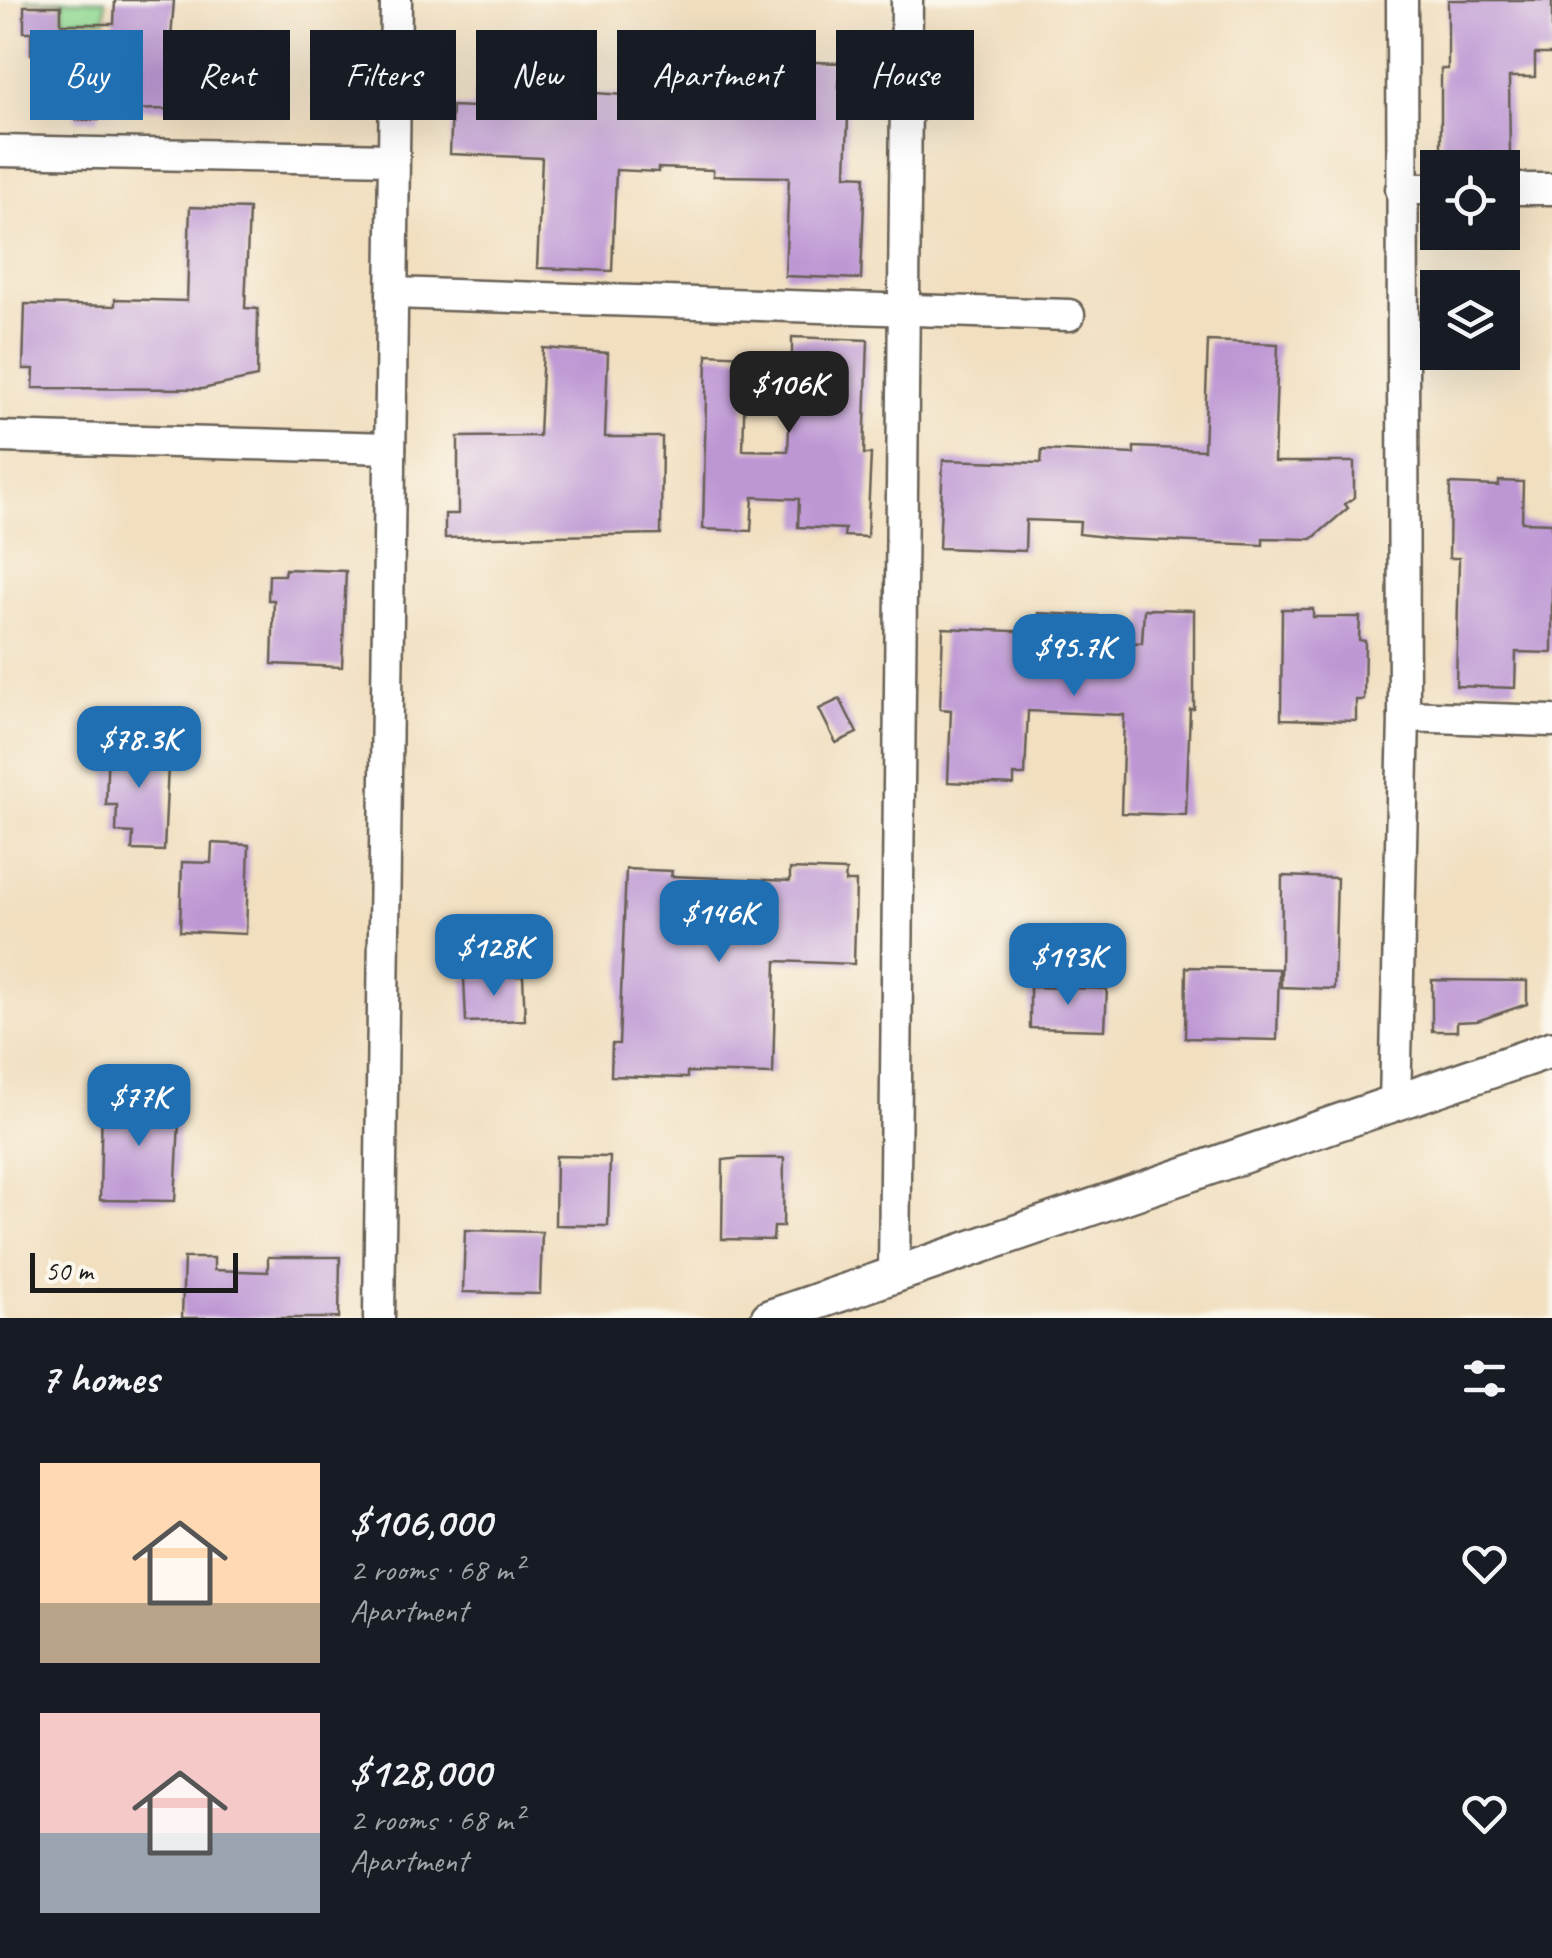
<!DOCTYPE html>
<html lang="en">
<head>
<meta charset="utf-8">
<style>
	body { margin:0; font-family:Caveat,sans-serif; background:#242831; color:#f1f3f6; height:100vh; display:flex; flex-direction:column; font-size:38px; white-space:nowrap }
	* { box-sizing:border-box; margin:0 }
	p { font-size:32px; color:#9ea1a6 }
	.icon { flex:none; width:55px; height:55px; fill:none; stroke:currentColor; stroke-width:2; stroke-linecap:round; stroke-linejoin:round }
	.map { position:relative; height:1318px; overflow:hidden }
	.side { display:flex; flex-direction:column; background:#171b24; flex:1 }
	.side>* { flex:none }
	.top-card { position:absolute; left:30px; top:30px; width:1000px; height:90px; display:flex; gap:20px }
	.buttons { position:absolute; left:1420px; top:150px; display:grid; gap:20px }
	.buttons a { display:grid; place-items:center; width:100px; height:100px; border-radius:0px; background:#171b24; box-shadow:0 10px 40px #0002; font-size:50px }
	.scale { position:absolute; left:30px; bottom:25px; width:208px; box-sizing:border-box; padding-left:10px; border:5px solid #1c1c1c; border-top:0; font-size:28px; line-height:35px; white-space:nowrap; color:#1c1c1c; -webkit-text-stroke:8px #fbf7ec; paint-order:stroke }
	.price { position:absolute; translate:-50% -85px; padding:0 22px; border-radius:20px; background:#1f6fb2; color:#fff; font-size:32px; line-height:65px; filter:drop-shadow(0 2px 5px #0008) }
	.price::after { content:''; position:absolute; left:50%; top:60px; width:30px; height:22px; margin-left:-15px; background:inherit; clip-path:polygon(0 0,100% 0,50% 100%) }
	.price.selected { background:#222; color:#fff }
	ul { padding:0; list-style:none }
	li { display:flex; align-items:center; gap:30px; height:250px; padding:0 40px }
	li span { display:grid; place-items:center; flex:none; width:280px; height:200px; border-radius:0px; color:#555 }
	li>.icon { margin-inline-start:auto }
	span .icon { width:120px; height:120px; fill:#fffc; stroke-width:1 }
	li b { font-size:42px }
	h2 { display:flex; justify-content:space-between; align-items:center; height:120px; padding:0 40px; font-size:42px }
	.tag { padding:0 35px; border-radius:0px; background:#171b24; box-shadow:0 10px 40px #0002; font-size:35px; line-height:90px }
	.tag.selected { background:#1f6fb2; color:#fff }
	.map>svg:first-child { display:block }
	.green { fill:#95dd97; stroke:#587c5a; stroke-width:2.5 }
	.building { fill:#bd97d4; fill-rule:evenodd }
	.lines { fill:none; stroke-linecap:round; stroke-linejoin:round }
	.minor-casing { stroke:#676055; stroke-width:35 }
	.tertiary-casing { stroke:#676055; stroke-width:40 }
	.minor { stroke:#fff; stroke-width:30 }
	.tertiary { stroke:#fff; stroke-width:35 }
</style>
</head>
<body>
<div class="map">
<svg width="1552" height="1318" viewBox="0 0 1552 1318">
	<rect width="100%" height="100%" fill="#fbf7ec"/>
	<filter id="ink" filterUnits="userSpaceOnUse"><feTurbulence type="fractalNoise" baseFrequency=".01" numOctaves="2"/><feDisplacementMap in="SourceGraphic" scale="20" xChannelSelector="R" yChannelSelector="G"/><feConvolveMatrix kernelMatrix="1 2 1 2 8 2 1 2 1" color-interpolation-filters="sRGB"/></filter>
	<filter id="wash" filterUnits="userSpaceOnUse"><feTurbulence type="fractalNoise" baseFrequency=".0048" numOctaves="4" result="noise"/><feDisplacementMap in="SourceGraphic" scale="40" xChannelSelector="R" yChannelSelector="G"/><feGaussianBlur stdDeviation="2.25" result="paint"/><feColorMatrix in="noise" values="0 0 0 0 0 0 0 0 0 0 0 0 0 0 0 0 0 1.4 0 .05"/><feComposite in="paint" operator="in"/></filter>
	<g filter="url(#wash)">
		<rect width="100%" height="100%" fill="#f1dfc0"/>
		<polygon class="green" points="24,0 105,0 105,20 63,20 63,1"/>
		<g id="blocks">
			<g class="building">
				<polygon points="115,0 174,0 171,39 177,39 177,109 99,110 99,120 76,120 76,112 41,112 38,54 31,54 31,32 24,32 24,6 61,6 61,24 114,24"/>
				<polygon points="1448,0 1552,0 1552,54 1535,54 1535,77 1509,77 1510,157 1441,157 1441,69 1448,69"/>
				<polygon points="789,61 840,63 839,87 849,88 846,175 865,176 861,279 785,276 789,177 713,176 713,170 658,168 658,172 616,170 612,271 537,268 542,158 450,154 452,106 474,107 474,91 494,92 495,86 624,95 625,85 788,90"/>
				<polygon points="190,207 249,209 245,308 258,309 257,377 202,389 33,388 34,369 23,369 25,304 115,306 115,299 187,301"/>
				<path d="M792,337l76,3 -4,114h7l-4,83 -23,-1 1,-7 -47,-2 1,-28 -46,-2 -2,34 -48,-2 4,-175 85,4zM745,383l46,3 -3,65 -45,-1z"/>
				<polygon points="1208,341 1278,344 1274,462 1354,462 1354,498 1345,504 1348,508 1312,539 1263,538 1263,545 1122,539 1079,534 1080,522 1026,520 1025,551 939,548 943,460 1041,463 1042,450 1134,454 1134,447 1204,450"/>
				<polygon points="543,348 608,353 605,437 662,437 661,534 445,538 445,514 458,514 458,437 539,436"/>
				<polygon points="1499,481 1523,482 1522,522 1552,523 1552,653 1516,652 1515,688 1456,686 1459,558 1449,558 1450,484 1499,486"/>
				<polygon points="285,569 346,571 342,667 272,664 274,600 268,600 269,575 284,575"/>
				<polygon points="1144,609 1194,610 1194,709 1190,709 1186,815 1121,813 1124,715 1028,711 1025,775 1014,775 1014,785 948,782 951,710 940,709 943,628 1037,632 1038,613 1098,616 1097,641 1142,643"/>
				<polygon points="1282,609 1313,609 1313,617 1360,617 1359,640 1365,641 1364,700 1356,700 1356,721 1281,719"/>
				<polygon points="840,699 857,733 836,743 819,709"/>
				<polygon points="108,741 169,744 164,851 132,850 133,833 116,832 117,805 106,805"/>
				<polygon points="212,843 249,845 246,934 180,931 182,862 211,863"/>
				<polygon points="626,869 672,871 671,876 790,881 790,869 846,871 845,882 856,882 854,964 776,961 773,1074 687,1072 687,1078 611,1076 612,1044 619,1044"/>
				<polygon points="1282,876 1337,878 1334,989 1281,987"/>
				<polygon points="1186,967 1279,969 1277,1040 1185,1038"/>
				<polygon points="523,976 525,1020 466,1022 464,978"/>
				<polygon points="1432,980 1527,981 1527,1004 1477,1021 1457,1022 1457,1031 1432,1031"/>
				<polygon points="1030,987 1107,989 1105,1030 1030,1028"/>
				<polygon points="102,1097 180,1101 175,1201 100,1200"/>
				<polygon points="556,1156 610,1157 608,1226 555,1225"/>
				<polygon points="741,1158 784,1158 783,1227 774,1227 773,1240 722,1239 723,1160"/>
				<polygon points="465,1230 542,1232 540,1294 463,1292"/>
				<polygon points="268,1257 340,1257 339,1318 182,1318 184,1258 214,1258 214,1270 268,1272"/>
			</g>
		</g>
	</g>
	<g filter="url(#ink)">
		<use href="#blocks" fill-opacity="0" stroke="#676055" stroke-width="2.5"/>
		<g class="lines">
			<g class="minor-casing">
				<g id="minor">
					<polyline points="0,151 393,159"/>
					<polyline points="1401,189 1438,189"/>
					<polyline points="1502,189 1552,189"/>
					<polyline points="392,293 1069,315"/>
					<polyline points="0,437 390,448"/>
					<polyline points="1404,716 1552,721"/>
					<polyline points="1395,1104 1404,716 1402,0"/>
					<polyline points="894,1275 907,0"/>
					<polyline points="379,1318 396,0"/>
				</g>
			</g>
			<g class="tertiary-casing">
				<polyline id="tertiary" points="769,1318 1552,1049"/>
			</g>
			<use href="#minor" class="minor"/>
			<use href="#tertiary" class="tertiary"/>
		</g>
	</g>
</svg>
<div class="buttons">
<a><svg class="icon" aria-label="locate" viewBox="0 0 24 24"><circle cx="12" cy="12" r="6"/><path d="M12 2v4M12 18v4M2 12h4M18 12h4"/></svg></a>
<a><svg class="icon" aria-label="layers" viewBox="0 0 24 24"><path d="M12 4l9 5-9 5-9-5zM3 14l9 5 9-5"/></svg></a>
</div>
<div class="scale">50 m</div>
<b class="price selected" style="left:789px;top:436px">$106K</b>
<b class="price" style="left:1074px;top:699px">$95.7K</b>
<b class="price" style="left:139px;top:791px">$78.3K</b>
<b class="price" style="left:719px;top:965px">$146K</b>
<b class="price" style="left:494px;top:999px">$128K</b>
<b class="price" style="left:1068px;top:1008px">$193K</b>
<b class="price" style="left:139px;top:1149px">$77K</b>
<div class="top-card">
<a class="tag selected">Buy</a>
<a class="tag">Rent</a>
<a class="tag">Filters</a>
<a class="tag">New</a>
<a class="tag">Apartment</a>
<a class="tag">House</a>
</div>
</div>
<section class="side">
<h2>7 homes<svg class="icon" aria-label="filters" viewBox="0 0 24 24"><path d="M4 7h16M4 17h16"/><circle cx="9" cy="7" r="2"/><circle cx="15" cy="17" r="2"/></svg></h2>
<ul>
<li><span style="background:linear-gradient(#ffd9b3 70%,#b9a48a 0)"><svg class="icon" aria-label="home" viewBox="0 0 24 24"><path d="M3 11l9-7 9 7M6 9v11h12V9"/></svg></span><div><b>$106,000</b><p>2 rooms · 68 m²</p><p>Apartment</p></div><svg class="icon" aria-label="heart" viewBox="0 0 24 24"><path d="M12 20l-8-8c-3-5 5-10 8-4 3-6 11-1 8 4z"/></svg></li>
<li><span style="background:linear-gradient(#f6c9c9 60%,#9aa5b1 0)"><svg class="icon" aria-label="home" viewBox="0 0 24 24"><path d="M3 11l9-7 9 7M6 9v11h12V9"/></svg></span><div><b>$128,000</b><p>2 rooms · 68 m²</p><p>Apartment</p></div><svg class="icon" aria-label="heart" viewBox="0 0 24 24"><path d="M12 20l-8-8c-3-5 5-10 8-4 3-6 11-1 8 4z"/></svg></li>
</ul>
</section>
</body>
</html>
